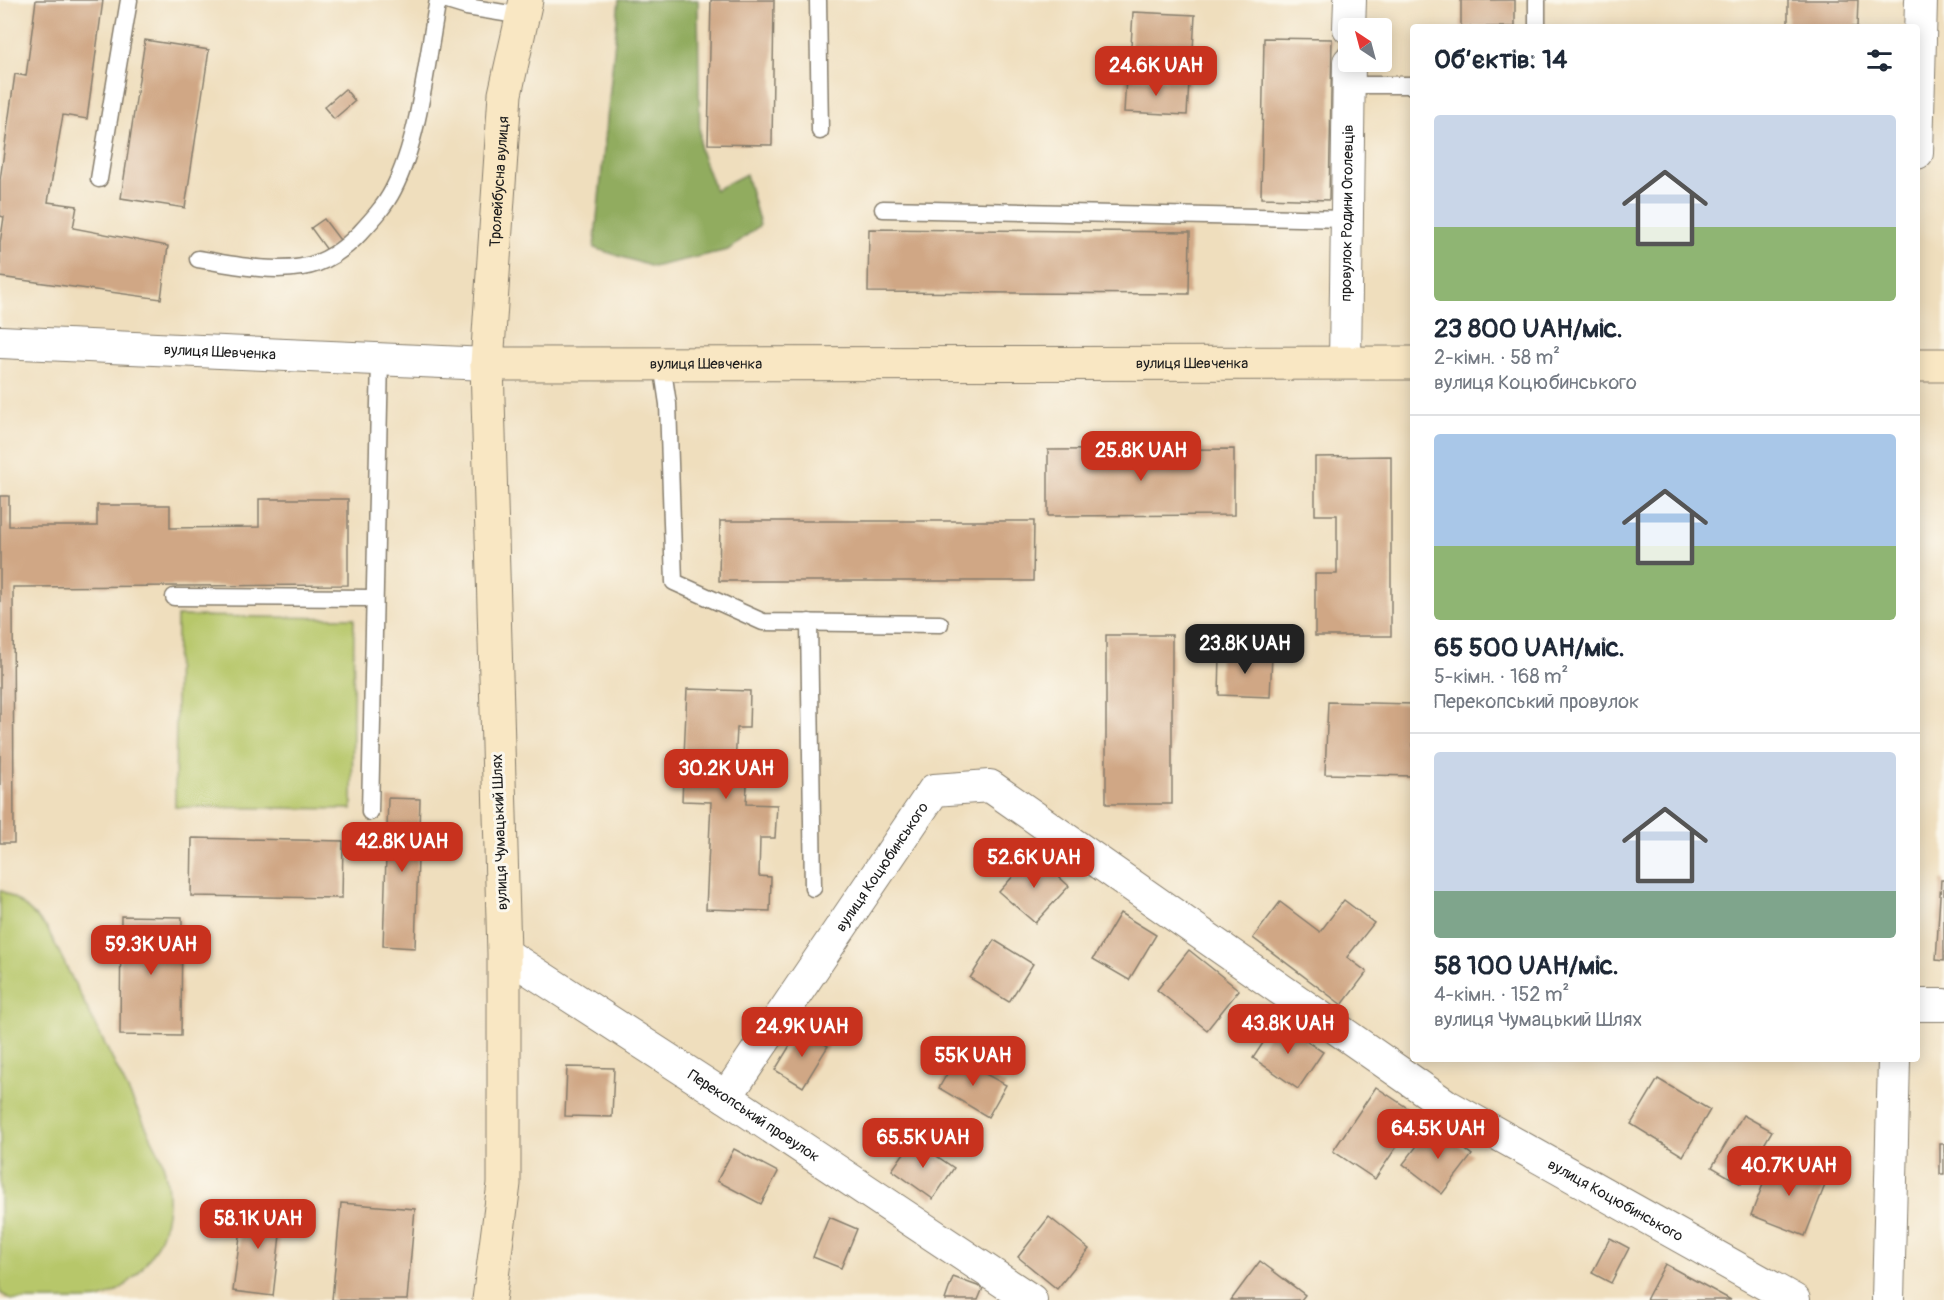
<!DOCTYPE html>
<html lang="uk">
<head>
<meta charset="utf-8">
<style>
	body { margin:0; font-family:Pangolin,sans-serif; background:#f2f2f3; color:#1f2937; height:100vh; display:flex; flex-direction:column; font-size:22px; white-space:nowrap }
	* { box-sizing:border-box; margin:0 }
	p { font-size:20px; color:#747a83 }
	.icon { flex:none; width:33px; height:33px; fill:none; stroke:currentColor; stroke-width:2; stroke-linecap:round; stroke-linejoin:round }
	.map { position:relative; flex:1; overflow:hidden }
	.details { position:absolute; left:1410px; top:24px; width:510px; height:1038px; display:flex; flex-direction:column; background:#fff; border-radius:6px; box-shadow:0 3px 15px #0003 }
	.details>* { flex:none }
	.needle { width:39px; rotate:324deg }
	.buttons { position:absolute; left:1338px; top:18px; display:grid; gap:12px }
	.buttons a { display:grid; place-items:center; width:54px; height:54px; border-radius:6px; background:#fff; box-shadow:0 3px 15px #0003; font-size:30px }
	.price { position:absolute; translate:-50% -51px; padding:0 14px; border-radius:12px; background:#c8321e; color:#fff; font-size:20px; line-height:39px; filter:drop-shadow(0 2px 3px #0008) }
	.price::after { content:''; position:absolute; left:50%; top:36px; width:18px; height:14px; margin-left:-9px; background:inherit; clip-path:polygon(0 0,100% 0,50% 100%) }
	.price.active { background:#222; color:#fff }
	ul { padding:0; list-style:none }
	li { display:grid; align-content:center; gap:12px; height:318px; padding:0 24px }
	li+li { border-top:2px solid #e0e1e3 }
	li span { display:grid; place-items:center; height:186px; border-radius:6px; color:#555 }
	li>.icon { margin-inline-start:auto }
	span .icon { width:108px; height:108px; fill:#fffc; stroke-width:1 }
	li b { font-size:26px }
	h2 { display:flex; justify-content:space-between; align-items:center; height:72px; padding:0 24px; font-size:26px }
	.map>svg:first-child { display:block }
	.green { fill:#b7c76a; stroke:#6a7243; stroke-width:1.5 }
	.forest { fill:#91ac5e; stroke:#56643d; stroke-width:1.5 }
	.building { fill:#d0a785 }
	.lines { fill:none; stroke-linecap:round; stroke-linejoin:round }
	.lane-casing { stroke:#867d6c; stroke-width:19 }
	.street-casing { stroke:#867d6c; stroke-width:34 }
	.secondary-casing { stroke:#867d6c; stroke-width:35 }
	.lane { stroke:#fff; stroke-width:16 }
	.street { stroke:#fff; stroke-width:32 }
	.secondary { stroke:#f9e7c3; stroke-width:33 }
	.labels { text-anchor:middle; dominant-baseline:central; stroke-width:6; stroke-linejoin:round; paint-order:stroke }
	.street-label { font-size:15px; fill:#1c1c1c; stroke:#fbf7ec }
</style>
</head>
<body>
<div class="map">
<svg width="1944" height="1300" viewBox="0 0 1944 1300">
	<rect width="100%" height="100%" fill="#fbf7ec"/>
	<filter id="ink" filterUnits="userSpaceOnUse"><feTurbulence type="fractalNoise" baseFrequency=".0167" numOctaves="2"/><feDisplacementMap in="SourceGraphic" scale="12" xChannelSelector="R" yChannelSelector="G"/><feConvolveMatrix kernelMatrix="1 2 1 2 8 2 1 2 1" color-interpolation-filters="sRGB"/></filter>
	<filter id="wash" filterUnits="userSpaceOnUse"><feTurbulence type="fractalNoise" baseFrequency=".008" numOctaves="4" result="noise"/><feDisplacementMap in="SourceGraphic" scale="24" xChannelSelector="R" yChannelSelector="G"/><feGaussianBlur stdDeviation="1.35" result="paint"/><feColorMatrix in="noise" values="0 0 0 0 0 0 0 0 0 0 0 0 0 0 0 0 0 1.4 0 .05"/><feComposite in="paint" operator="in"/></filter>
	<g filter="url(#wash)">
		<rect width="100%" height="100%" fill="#efdebd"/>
		<g class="green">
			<polygon points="177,616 354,618 352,809 175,807"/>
			<path d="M0,890c20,10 34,23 48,40l114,229c4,15 7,29 6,45 -2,38 -31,84 -69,95 -8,1 -19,1 -27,1 -20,0 -40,0 -60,0l-12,-7z"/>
		</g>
		<polygon class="forest" points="619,0 698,0 700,150 715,190 746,174 760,225 728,250 653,267 594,248"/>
		<g id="blocks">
			<g class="building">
				<polygon points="36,0 103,0 87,119 63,115 48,202 77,206 73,228 168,246 161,299 0,277 0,243 4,217 0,216 0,180 15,74 26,76"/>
				<polygon points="711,0 774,0 772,145 708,144"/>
				<rect x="1461" y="0" width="54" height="27"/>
				<polygon points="1788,0 1858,0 1857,27 1788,27"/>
				<polygon points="1133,12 1195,15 1193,50 1131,46"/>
				<polygon points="1264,38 1332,39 1329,200 1261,198"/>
				<polygon points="145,40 209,50 185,208 121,198"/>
				<polygon points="1126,78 1189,82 1187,115 1124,112"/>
				<polygon points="345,89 355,101 334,119 324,107"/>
				<polygon points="324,219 340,240 327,250 311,228"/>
				<polygon points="869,229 1190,232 1189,294 868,292"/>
				<polygon points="1234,449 1234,515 1048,516 1048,450"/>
				<polygon points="1391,456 1391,636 1315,636 1315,574 1337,574 1337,515 1315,515 1315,457"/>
				<polygon points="0,496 9,496 9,526 97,526 97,505 170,505 170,528 259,527 259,499 348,499 348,585 13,587 14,843 0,843"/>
				<polygon points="720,521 1034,521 1033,581 719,581"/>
				<rect x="1106" y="635" width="66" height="169"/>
				<polygon points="1220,654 1272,656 1270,697 1219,695"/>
				<polygon points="687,689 750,691 749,728 737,728 735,765 748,765 746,804 777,805 775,838 760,838 759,876 771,877 770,911 706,909 711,802 682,801"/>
				<polygon points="1328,702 1413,704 1413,776 1325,774"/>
				<polygon points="388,798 420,799 415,948 383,946"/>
				<polygon points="192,838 343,841 342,898 191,896"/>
				<polygon points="1033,854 1069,886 1035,923 999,892"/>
				<polygon points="1941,880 1944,880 1944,961 1936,960"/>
				<polygon points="1344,900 1374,923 1347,957 1367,972 1342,1005 1253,938 1280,902 1320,932"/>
				<polygon points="1120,913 1156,935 1129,980 1093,959"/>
				<polygon points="121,916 182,917 181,1036 120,1035"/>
				<polygon points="994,940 1033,964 1009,1002 970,978"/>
				<polygon points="1189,950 1239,990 1207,1030 1157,990"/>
				<polygon points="1277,1022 1323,1052 1298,1089 1253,1058"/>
				<polygon points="800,1029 828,1046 803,1087 775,1070"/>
				<polygon points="956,1058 1006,1085 988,1117 939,1088"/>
				<polygon points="567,1067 614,1068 612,1117 565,1116"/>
				<polygon points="1658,1079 1710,1110 1683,1156 1631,1124"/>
				<polygon points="1376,1087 1418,1115 1375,1179 1333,1151"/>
				<polygon points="1743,1115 1772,1131 1741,1184 1712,1167"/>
				<polygon points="1433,1125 1472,1155 1442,1194 1403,1164"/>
				<polygon points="913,1140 954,1168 933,1199 892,1170"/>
				<rect x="1940" y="1144" width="4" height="30"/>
				<polygon points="734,1149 778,1172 761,1204 717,1181"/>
				<polygon points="1773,1159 1827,1180 1805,1236 1751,1215"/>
				<polygon points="341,1203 415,1209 407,1300 332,1300"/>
				<polygon points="244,1205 283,1209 273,1296 233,1291"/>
				<polygon points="829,1217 857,1229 841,1268 813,1257"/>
				<polygon points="1049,1217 1089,1249 1057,1289 1018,1257"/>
				<polygon points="1610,1238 1629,1248 1611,1283 1592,1273"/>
				<polygon points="1260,1261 1305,1295 1301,1300 1231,1300"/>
				<polygon points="1665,1264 1731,1300 1646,1300"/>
				<polygon points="953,1277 983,1288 978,1300 945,1300"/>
			</g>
		</g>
	</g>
	<g filter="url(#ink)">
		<use href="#blocks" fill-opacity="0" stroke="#867d6c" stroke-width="1.5"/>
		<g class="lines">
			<g class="lane-casing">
				<g id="lane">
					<polyline points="444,0 467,7 522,16"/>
					<polyline points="818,0 820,131"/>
					<polyline points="1537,27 1537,0"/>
					<polyline points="1349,85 1413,85"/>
					<polyline points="99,179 129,0"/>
					<polyline points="883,209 1347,219"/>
					<path d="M198,259c33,5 71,14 104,8 22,-3 43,-18 58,-34 12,-13 25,-27 33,-43 27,-52 34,-132 45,-190"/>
					<polyline points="662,364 668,404 674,582 763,622 940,624"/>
					<polyline points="174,597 374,598"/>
					<polyline points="809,622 813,888"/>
					<polyline points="370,812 380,359"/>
				</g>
			</g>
			<g class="street-casing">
				<g id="street">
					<polyline points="1349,28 1350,0"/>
					<polyline points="1917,153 1921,0"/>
					<path id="s1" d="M0,342l487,22"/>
					<path id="s2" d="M1345,363l4,-301"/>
					<path id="s3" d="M504,953l222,144 305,203"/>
					<polyline points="1917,1005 1944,1005"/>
					<path id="s4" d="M726,1097l208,-307 56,-4 456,319 348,195"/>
					<polyline points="1888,1300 1894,1059"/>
				</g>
			</g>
			<g class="secondary-casing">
				<g id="secondary">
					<path id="s5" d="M487,364l926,-1"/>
					<polyline points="1917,365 1944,365"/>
					<path id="s6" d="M489,1300l15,-116v-231l-17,-589 18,-270 21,-94"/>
				</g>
			</g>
			<use href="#lane" class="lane"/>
			<use href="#street" class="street"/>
			<use href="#secondary" class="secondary"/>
		</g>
	</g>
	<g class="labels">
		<g class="street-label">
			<text stroke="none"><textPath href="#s6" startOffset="1120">Тролейбусна вулиця</textPath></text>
			<text stroke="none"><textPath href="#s2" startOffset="150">провулок Родини Оголевців</textPath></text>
			<text stroke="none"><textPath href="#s1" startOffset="220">вулиця Шевченка</textPath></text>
			<text stroke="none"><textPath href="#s5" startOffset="219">вулиця Шевченка</textPath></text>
			<text stroke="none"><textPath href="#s5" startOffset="705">вулиця Шевченка</textPath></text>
			<text transform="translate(500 832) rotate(-92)">вулиця Чумацький Шлях</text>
			<text stroke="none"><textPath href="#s4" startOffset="278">вулиця Коцюбинського</textPath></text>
			<text stroke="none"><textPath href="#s3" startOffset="298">Перекопський провулок</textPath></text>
			<text stroke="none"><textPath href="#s4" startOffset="1178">вулиця Коцюбинського</textPath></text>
		</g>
	</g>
</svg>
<div class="buttons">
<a><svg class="needle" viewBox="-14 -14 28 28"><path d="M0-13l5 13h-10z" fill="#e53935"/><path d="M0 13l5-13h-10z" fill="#747a83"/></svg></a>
</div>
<b class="price" style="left:1156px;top:97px">24.6K UAH</b>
<b class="price" style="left:1141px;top:482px">25.8K UAH</b>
<b class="price active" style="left:1245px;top:675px">23.8K UAH</b>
<b class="price" style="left:726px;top:800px">30.2K UAH</b>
<b class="price" style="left:402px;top:873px">42.8K UAH</b>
<b class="price" style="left:1034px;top:889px">52.6K UAH</b>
<b class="price" style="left:151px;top:976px">59.3K UAH</b>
<b class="price" style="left:1288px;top:1055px">43.8K UAH</b>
<b class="price" style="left:802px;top:1058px">24.9K UAH</b>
<b class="price" style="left:973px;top:1087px">55K UAH</b>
<b class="price" style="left:1438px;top:1160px">64.5K UAH</b>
<b class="price" style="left:923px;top:1169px">65.5K UAH</b>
<b class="price" style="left:1789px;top:1197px">40.7K UAH</b>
<b class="price" style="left:258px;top:1250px">58.1K UAH</b>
<section class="details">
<h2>Об’єктів: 14<svg class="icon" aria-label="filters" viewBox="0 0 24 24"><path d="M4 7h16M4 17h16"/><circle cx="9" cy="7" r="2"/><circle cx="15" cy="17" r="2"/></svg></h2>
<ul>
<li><span style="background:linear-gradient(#c9d6e8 60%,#8fb573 0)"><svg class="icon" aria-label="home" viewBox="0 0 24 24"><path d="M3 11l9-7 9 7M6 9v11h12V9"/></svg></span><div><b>23 800 UAH/міс.</b><p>2-кімн. · 58 m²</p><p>вулиця Коцюбинського</p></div></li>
<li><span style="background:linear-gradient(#a9c7e8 60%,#8fb573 0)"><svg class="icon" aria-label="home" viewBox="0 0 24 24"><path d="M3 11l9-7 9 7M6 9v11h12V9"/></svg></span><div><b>65 500 UAH/міс.</b><p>5-кімн. · 168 m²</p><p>Перекопський провулок</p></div></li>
<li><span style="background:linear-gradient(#c9d6e8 75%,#7fa58c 0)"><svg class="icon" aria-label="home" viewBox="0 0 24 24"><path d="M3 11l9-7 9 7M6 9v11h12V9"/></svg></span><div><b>58 100 UAH/міс.</b><p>4-кімн. · 152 m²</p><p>вулиця Чумацький Шлях</p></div></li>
</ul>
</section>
</div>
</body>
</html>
